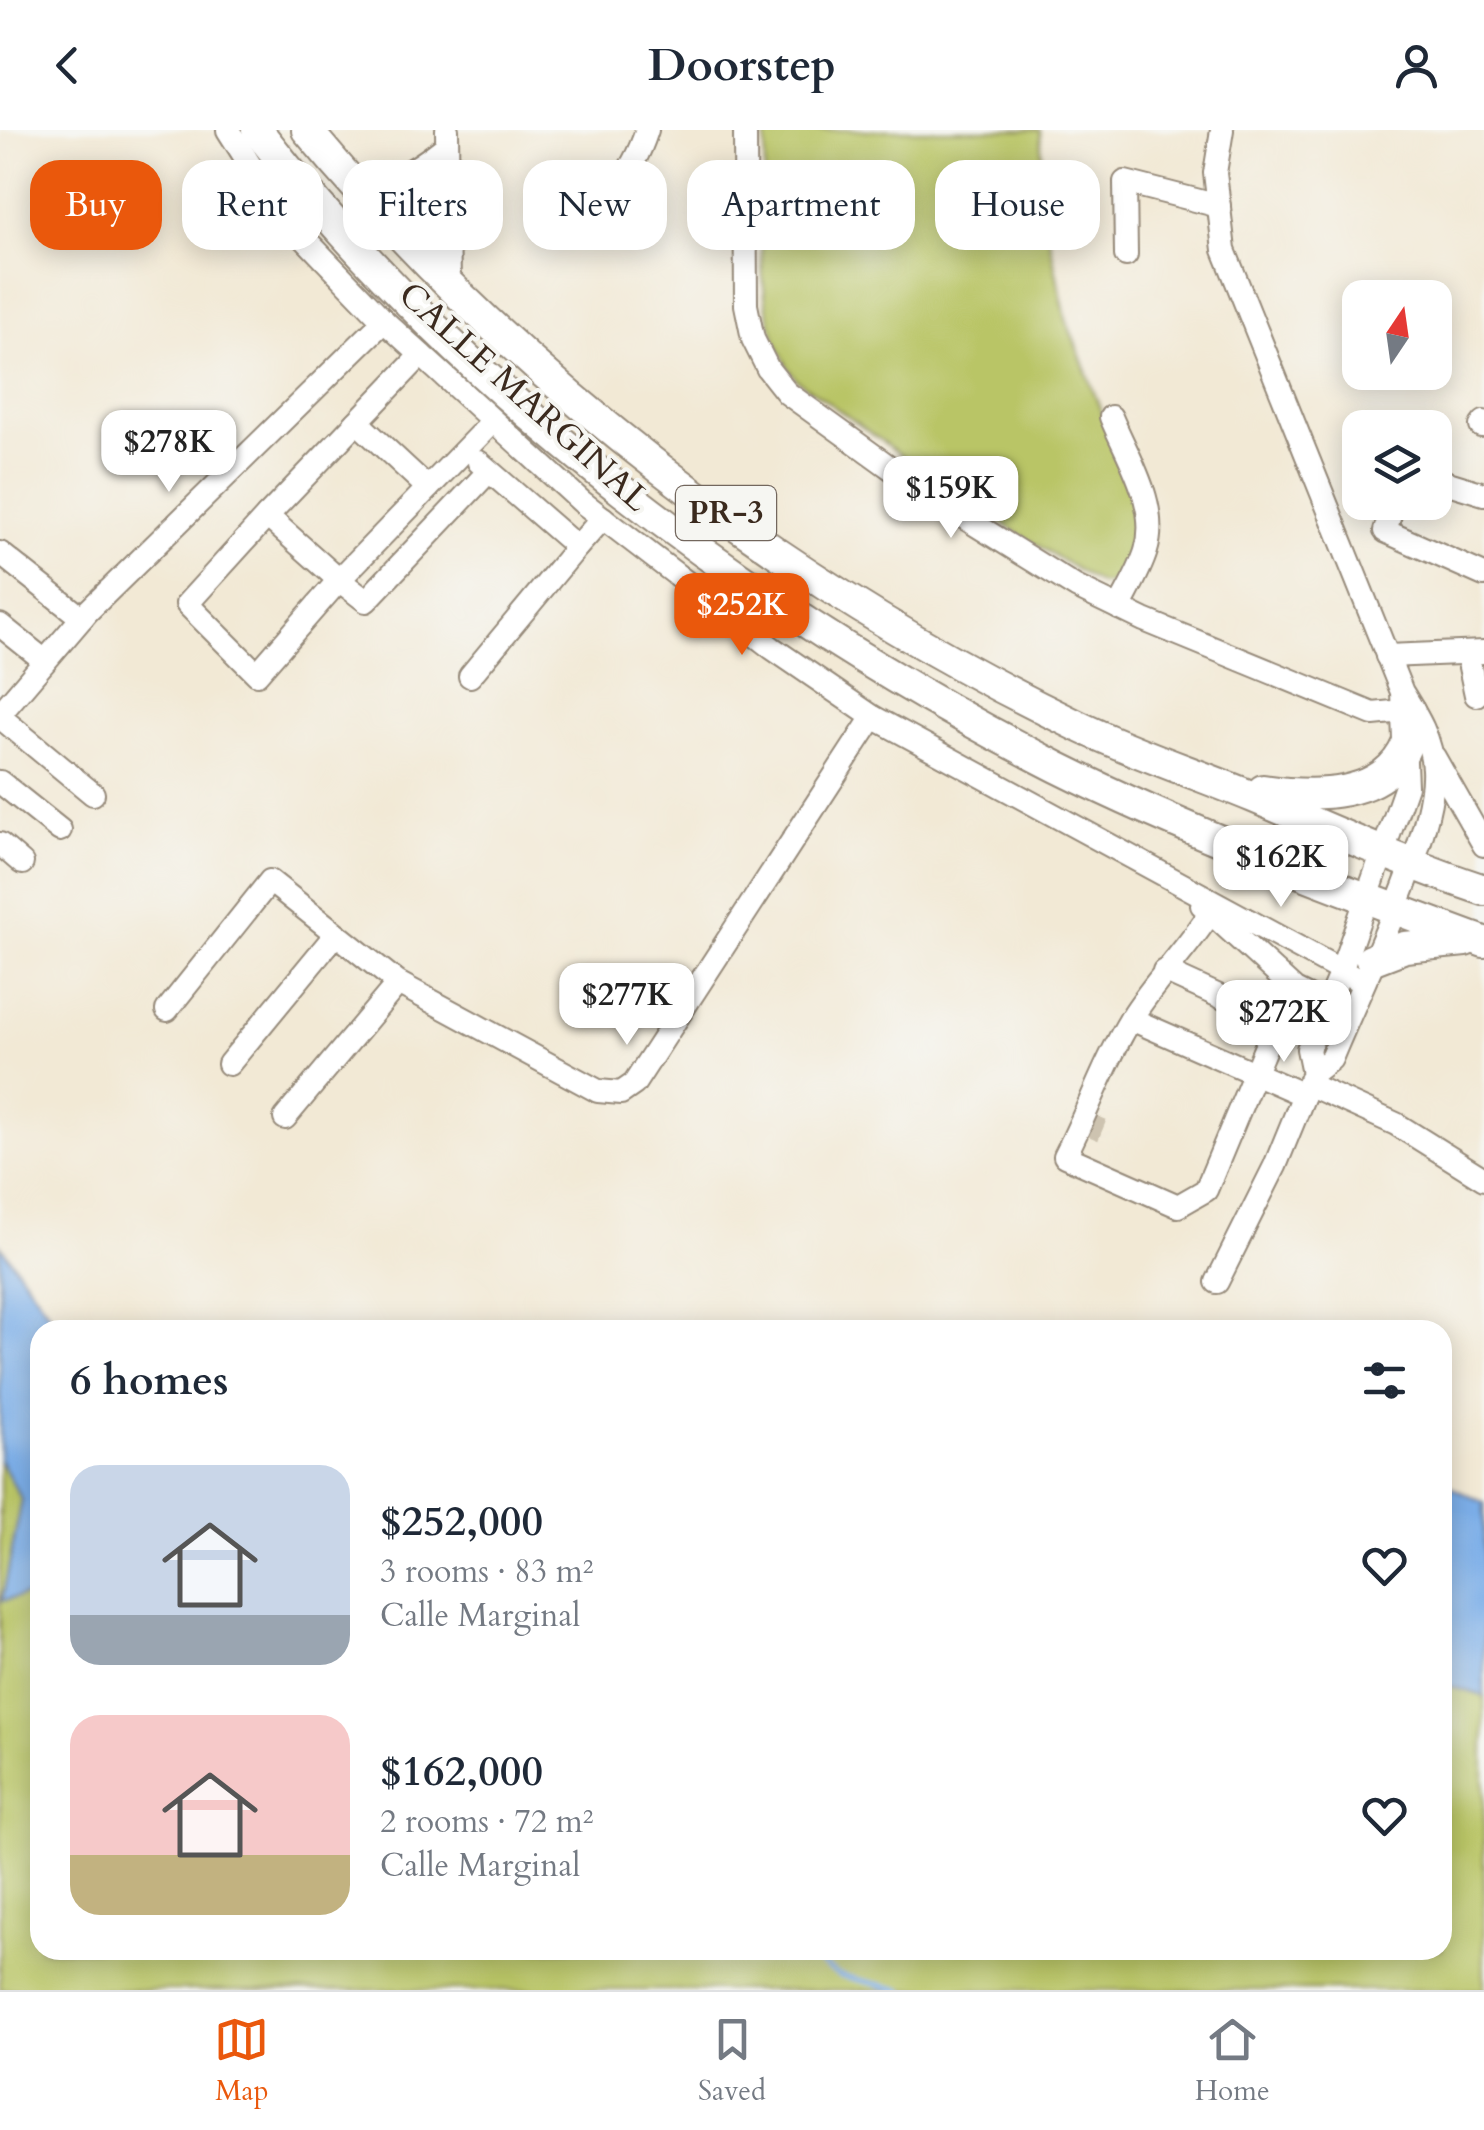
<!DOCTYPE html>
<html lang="en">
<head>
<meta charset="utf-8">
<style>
	body { margin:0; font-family:Cardo,serif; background:#f2f2f3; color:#1f2937; height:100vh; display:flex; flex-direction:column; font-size:38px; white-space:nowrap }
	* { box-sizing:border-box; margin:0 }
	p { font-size:32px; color:#747a83 }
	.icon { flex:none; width:55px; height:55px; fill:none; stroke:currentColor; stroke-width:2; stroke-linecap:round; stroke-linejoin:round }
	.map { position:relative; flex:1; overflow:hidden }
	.details { position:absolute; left:30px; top:1190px; width:1422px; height:640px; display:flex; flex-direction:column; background:#fff; border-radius:30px; box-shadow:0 5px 25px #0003 }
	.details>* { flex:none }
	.hud { position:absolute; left:30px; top:30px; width:1425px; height:90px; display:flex; gap:20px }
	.needle { width:65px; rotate:13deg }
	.tools { position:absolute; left:1342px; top:150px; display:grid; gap:20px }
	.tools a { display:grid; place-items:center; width:110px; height:110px; border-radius:20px; background:#fff; box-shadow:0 5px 25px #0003; font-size:50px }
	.price { position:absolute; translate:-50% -85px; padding:0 22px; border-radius:20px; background:#fff; color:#222; font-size:32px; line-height:65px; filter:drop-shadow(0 2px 5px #0008) }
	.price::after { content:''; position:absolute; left:50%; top:60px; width:30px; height:22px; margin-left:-15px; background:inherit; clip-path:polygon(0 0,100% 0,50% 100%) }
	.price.active { background:#ea580c; color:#fff }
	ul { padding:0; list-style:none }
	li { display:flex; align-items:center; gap:30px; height:250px; padding:0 40px }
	li span { display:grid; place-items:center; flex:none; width:280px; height:200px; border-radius:30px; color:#555 }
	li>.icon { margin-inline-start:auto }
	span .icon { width:120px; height:120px; fill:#fffc; stroke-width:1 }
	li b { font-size:42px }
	h2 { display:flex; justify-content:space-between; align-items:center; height:120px; padding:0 40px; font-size:42px }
	.pill { padding:0 35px; border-radius:30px; background:#fff; box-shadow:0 5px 25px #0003; font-size:35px; line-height:90px }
	.pill.active { background:#ea580c; color:#fff }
	header { display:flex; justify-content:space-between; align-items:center; height:130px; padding:0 40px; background:#fff; font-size:45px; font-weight:700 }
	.menu { display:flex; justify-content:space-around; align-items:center; height:140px; border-top:2px solid #e0e1e3; background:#fff; font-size:28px; color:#747a83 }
	.menu a { display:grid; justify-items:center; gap:5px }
	.menu .active { color:#ea580c }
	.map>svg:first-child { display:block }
	.green { fill:#b9c566; stroke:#7a7842; stroke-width:2.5 }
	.water { fill:#7caee8; stroke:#5c6c83; stroke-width:2.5 }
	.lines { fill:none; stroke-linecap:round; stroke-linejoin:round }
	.stream { stroke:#7caee8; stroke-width:5 }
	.minor-tunnel { stroke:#cdc3b0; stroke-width:22; stroke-dasharray:22 11; stroke-linecap:butt }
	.minor-casing { stroke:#968a7a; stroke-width:26 }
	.major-casing { stroke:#968a7a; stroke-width:34 }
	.minor { stroke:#fff; stroke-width:22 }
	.major { stroke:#fff; stroke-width:30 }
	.labels { text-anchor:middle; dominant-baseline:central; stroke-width:8; stroke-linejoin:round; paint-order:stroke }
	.shield { fill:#f6f6f2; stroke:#73675e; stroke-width:2.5 }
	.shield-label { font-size:32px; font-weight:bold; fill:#3b2a1e }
	.street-label { font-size:35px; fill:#3b2a1e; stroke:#f6f6f2 }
</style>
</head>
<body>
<header><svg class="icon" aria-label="back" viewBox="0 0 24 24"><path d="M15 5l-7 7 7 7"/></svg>Doorstep<svg class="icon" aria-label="person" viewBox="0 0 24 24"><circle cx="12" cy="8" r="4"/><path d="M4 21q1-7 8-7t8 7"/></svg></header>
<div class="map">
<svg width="1484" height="1860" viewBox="0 0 1484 1860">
	<rect width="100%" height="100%" fill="#f6f6f2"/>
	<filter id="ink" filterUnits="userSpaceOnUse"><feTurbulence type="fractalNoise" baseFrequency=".01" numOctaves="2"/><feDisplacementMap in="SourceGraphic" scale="20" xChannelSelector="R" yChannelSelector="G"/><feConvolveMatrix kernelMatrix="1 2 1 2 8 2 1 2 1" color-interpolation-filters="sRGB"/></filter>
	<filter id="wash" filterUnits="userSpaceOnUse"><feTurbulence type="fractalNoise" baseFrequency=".0048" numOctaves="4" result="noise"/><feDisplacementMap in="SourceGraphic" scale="40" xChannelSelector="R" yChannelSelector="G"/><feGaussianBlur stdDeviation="2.25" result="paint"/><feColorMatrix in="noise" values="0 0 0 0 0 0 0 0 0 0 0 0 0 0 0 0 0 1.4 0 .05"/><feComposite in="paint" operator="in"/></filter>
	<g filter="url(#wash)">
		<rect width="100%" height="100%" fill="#f2e9d5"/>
		<g class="green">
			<path d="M766,0h274l6,93 20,96 73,192v33l-22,39 -17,1 -148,-92 -156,-113c-50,-68 -31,-169 -30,-249z"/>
			<polygon points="0,1330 22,1370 2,1470 40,1462 40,1820 1442,1820 1443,1554 1484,1566 1484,1860 0,1860"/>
		</g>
		<g class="water">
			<polygon points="0,1115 61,1200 40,1200 40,1462 2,1471 22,1370 0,1330"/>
			<polygon points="1443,1353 1484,1373 1484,1566 1443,1554"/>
		</g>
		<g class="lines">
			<polyline class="stream" points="799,1820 839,1845 902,1860"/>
		</g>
	</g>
	<g filter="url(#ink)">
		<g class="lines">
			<polyline class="minor-tunnel" points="1088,1006 1097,984"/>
			<g class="minor-casing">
				<g id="minor">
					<polyline points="228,0 281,84 384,191 582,372 772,518 873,587 1362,852"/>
					<polyline points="447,0 449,157"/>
					<polyline points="745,0 746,175 753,209 768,239 787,263 931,367 1076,457 1144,490 1373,584 1413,580"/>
					<path d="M1222,0l-7,43 9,77 178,442c15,24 30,48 31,77 4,66 -75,223 -102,290l-18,14 -5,-24 32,-75 66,-188 -4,-94"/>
					<path d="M354,54c38,2 63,-15 92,-38"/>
					<path d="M559,93c48,-19 72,-44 88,-93"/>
					<polyline points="1126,125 1125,52 1219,76"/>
					<polyline points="421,225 267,386 339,450 493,291"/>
					<path d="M1111,287c17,41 49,89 35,134 -6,20 -18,39 -27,57"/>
					<polyline points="357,292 428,358"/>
					<polyline points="1481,296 1484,292"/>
					<polyline points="479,332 577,417 603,388"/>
					<polyline points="1435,349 1484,364"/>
					<polyline points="1394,372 1385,401 1484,445"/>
					<polyline points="267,386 187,474 257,544 339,450 366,471 489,341"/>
					<polyline points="0,423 82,488"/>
					<polyline points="0,495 45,531"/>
					<polyline points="1467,523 1476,565"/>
					<polyline points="1387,526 1484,522"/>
					<polyline points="470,546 577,417"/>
					<polyline points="0,584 87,482 384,191"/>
					<polyline points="0,587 93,664"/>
					<polyline points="1434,627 1484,715"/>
					<polyline points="0,652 60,700"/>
					<polyline points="0,714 22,733"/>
					<polyline points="1202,775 1295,860 1337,881"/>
					<path d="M1164,841l112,51 -70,168 -28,16 -113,-50c23,-45 40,-95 67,-139 23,-37 55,-67 78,-104"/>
					<polyline points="167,880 270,751 398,853 598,961 621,963 634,954 873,587"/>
					<polyline points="1131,889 1304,965"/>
					<polyline points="229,934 336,804"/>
					<polyline points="1308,954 1396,994 1484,1049"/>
					<polyline points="285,988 398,853"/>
					<polyline points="1217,1152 1275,1036 1313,943"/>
				</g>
			</g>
			<g class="major-casing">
				<g id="major">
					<path d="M257,0c204,264 503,486 800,637 136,68 284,122 427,175"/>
					<path d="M307,0c207,249 479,456 771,596 56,27 117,47 175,71 76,32 152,67 231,93"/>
					<path d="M1263,660c49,7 121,10 144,-46"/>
					<polyline points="1371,830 1405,817 1465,811"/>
				</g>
			</g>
			<use href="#minor" class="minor"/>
			<use href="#major" class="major"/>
		</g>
	</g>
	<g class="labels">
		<rect class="shield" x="676" y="356" width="100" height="54" rx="8"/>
		<g class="shield-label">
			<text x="726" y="383">PR-3</text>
		</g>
		<g class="street-label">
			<text transform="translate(524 267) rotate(42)">CALLE MARGINAL</text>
		</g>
	</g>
</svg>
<div class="tools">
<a><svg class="needle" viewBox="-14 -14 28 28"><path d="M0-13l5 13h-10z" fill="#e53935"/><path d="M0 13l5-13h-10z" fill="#747a83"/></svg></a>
<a><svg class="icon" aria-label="layers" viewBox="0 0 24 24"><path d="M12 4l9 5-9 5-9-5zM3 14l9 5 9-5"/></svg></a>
</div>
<b class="price" style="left:169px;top:365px">$278K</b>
<b class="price" style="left:951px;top:411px">$159K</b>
<b class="price active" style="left:742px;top:528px">$252K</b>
<b class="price" style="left:1281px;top:780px">$162K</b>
<b class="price" style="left:627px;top:918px">$277K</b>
<b class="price" style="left:1284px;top:935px">$272K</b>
<div class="hud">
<a class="pill active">Buy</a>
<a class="pill">Rent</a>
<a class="pill">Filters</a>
<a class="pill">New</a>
<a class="pill">Apartment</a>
<a class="pill">House</a>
</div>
<section class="details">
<h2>6 homes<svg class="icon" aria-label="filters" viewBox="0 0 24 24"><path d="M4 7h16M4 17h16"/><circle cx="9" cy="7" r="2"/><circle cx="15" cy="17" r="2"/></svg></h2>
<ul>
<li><span style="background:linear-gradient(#c9d6e8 75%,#9aa5b1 0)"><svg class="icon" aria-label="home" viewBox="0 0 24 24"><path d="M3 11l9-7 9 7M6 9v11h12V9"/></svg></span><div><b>$252,000</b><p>3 rooms · 83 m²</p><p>Calle Marginal</p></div><svg class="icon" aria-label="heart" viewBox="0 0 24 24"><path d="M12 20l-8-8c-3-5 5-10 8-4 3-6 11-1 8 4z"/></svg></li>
<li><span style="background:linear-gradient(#f6c9c9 70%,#c2b280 0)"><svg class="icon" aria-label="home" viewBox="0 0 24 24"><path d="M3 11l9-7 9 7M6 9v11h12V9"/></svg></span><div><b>$162,000</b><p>2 rooms · 72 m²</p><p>Calle Marginal</p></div><svg class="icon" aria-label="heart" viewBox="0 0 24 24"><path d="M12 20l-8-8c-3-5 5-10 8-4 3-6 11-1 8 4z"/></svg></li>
</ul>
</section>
</div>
<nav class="menu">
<a class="active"><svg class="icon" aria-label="map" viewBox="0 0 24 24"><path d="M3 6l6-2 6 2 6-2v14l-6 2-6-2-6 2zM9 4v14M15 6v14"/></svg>Map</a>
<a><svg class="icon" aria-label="saved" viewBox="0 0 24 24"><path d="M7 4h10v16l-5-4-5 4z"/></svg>Saved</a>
<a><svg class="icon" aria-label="home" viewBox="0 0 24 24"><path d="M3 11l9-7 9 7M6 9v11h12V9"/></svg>Home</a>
</nav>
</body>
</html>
